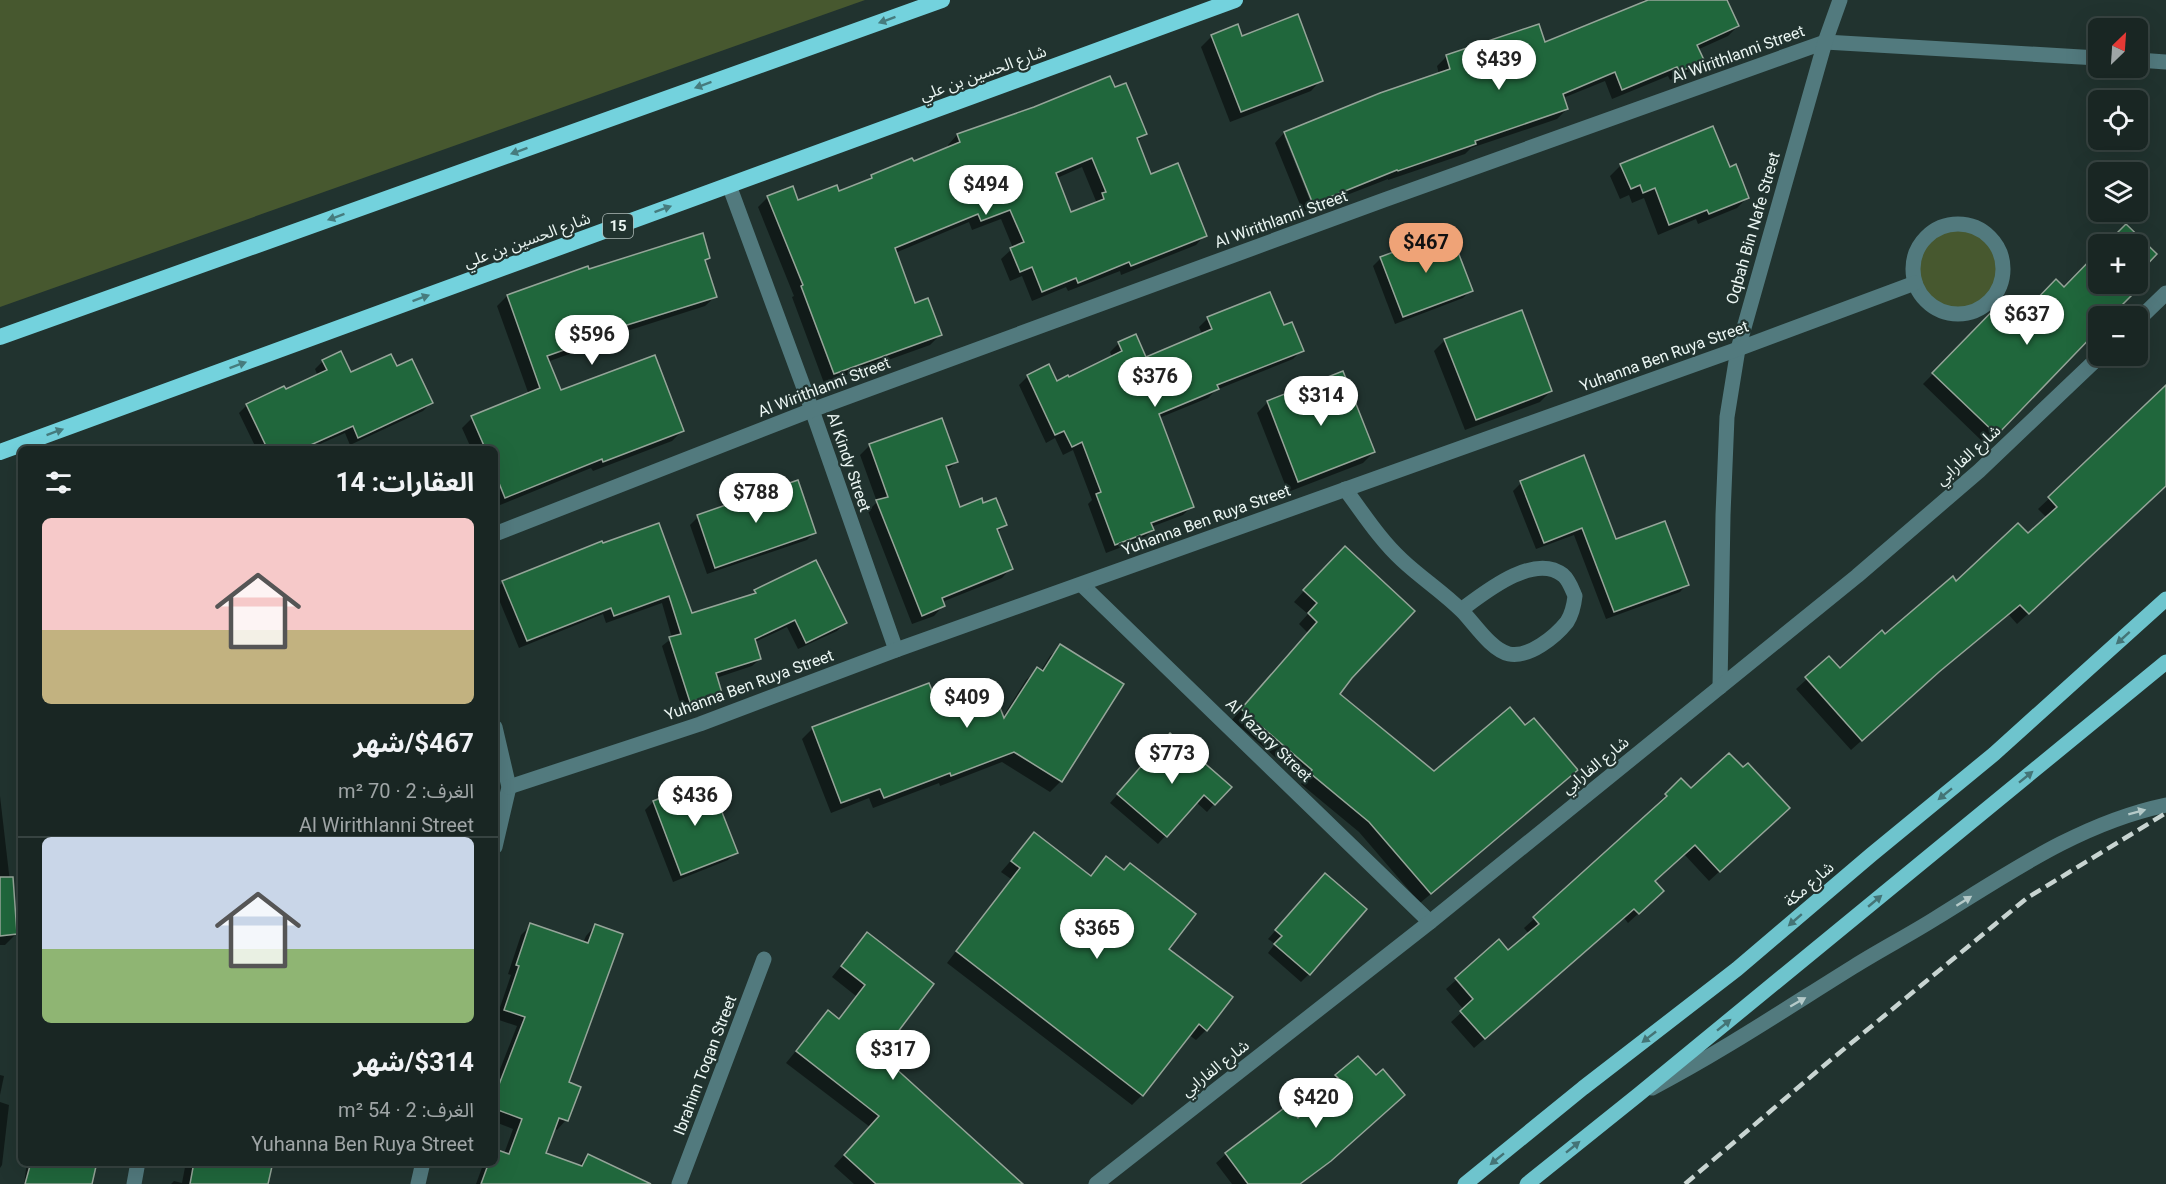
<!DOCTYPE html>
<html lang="ar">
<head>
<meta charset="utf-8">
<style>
	body { margin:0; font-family:Roboto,"Noto Sans Arabic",sans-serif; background:#263230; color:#f1f3f6; direction:rtl; height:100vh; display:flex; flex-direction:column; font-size:22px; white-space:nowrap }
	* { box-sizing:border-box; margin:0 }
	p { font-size:20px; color:#9fa5a6 }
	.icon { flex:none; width:33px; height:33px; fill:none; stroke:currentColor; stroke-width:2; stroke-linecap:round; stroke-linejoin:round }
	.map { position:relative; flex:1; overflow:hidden; direction:ltr }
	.details { position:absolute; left:18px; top:446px; width:480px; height:720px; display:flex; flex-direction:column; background:#192623; border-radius:9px; box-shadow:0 6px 24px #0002,0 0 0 2px #374341; direction:rtl }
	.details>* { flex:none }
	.needle { width:39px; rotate:25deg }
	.buttons { position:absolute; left:2088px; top:18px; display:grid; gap:12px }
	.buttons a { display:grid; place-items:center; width:60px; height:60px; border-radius:9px; background:#192623; box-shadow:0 6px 24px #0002,0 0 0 2px #374341; font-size:30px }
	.price { position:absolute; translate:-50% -51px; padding:0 14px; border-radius:21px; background:#fff; color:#222; font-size:20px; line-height:39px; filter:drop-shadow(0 2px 3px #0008) }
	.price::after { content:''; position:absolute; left:50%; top:36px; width:18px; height:14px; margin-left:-9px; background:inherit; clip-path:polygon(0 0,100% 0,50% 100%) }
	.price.on { background:#efa377; color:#111 }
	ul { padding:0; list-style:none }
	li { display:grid; align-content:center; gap:12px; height:318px; padding:0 24px }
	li+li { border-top:2px solid #374341 }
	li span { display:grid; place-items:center; height:186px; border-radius:9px; color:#555 }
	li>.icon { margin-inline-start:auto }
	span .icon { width:108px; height:108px; fill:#fffc; stroke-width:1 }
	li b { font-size:26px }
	h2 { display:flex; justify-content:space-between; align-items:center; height:72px; padding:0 24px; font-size:26px }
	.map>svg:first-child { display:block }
	.green { fill:#47582f }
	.shadow { fill:#0007; fill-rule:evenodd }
	.building { fill:#20673c; stroke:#95a599; stroke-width:1.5; fill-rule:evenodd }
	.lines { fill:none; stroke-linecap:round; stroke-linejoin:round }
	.minor { stroke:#527a7e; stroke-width:15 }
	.tertiary { stroke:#527a7e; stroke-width:15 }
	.primary { stroke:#6ec4cd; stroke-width:15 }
	.trunk { stroke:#73d2dd; stroke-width:16 }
	.rail { stroke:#c8d4d1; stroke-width:4.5; stroke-dasharray:12 6; stroke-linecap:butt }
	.oneway { fill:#467b7d }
	.oneway2 { fill:#447476 }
	.oneway3 { fill:#b5cac9 }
	.labels { text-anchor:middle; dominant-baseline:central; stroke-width:4.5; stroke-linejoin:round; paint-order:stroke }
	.shield { fill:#21332f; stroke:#aebbb8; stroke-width:1.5 }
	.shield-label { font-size:15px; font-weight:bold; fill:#eaf5f2 }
	.street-label { font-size:16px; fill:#eaf5f2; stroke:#21332f }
</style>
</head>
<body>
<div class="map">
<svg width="2166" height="1184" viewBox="0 0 2166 1184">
	<rect width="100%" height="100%" fill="#21332f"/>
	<g class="green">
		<polygon points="0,0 865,0 0,307"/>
		<circle cx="1958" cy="269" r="40"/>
	</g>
	<g class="shadow">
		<polygon points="1644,0 1726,0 1738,26 1728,36 1697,50 1702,60 1692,70 1670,80 1668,76 1612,99 1605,81 1563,98 1567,109 1557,119 1471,148 1465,154 1388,180 1388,179 1316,207 1287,136 1284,136 1313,208 1303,212 1275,143 1284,133 1439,74 1437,66 1446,57 1538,26 1544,44 1638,5"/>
		<polygon points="1212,36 1242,38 1321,80 1311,91 1230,122 1201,47"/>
		<path d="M1114,89l31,45 -8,8 13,34 55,59 -9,10 -75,30 -1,-4 -52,20 -2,-4 -34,14 -10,-25 -12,5 -9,-22 12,-11 -12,-29 -29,11 -3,-8 -74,31 19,52 26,30 -10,10 -106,38 -32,-86 2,-1 -36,-89 10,-10 29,5 41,-9 28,-11 6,-6 41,-13 36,-15 -1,-3 9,-10 77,-27zM1082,167l14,34 -3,4 -23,9 -13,-36z"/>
		<polygon points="1621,165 1729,169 1748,197 1737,208 1698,224 1696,219 1658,235 1644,198 1632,203 1629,195 1620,199 1610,176"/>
		<polygon points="2126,226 2155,254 2138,272 2138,244 2108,244"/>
		<polygon points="2098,254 2098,284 2126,284 2122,287 2130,295 2109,316 2098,316 2098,328 1985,444 1923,384 2006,300 2017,311 2032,306 2064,289"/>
		<polygon points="709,258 704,262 716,296 705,306 605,338 600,343 547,362 560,392 682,431 672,441 593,471 591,468 495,507 495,448 471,448 462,428 472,418 529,395 497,306 507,296 588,271"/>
		<polygon points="1381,258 1471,290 1463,298 1395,324 1373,266"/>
		<polygon points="1208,318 1283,327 1302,350 1293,359 1216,390 1208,398 1159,418 1192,506 1183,515 1151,527 1152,530 1143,539 1106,553 1088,504 1092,500 1073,450 1063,455 1055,438 1046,443 1019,385 1028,376 1056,383 1068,379 1112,357 1110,352 1119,343 1145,359 1202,334 1199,327"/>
		<polygon points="1445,340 1551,391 1540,402 1465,430 1434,351"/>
		<polygon points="323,361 351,374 396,368 431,403 423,411 350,445 345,433 311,448 256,448 239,413 247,405 318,376 315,369"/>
		<polygon points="2166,388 2166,485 2017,624 2009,615 1927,682 1851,750 1796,689 1829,659 1840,670 1956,583 2028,536 2047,518 2038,509"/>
		<polygon points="1268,402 1374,452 1363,463 1288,492 1257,413"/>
		<polygon points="870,445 956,462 946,472 959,509 983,505 1005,525 997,533 1011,568 1002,578 942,602 943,606 934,616 912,624 868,511 877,502 860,455"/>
		<polygon points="1521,483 1616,541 1687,584 1680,592 1606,619 1574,535 1536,549 1513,491"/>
		<polygon points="698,517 815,532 807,540 707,574 690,525"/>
		<polygon points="658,525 691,615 749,597 755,591 845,623 837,631 798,649 787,627 755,642 760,659 752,666 716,678 720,692 712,700 682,709 662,646 672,638 662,603 606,623 603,614 519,648 495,590 503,582"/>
		<polygon points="1334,558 1351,677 1338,695 1434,773 1566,780 1420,903 1359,832 1301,784 1303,781 1232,720 1308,633 1299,624 1308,614 1294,602"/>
		<polygon points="1060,646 1122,685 1061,781 1050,792 1002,762 940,786 939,783 873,808 869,798 831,813 802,739 813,728 932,695 962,691 1002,718 1026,680 1037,669 1040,672 1050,656"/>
		<polygon points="1163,743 1214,804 1207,812 1196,802 1158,844 1110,803"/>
		<polygon points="1690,790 1778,818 1709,881 1684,854 1654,881 1652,901 1628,923 1624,918 1474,1048 1451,1022 1464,1010 1446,989 1499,942 1508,952 1529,934 1524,928 1658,807 1656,805 1666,795"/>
		<polygon points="0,796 16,934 5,945 0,945"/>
		<polygon points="653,802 736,852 728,860 673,882 645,810"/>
		<polygon points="1034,834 1089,877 1106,858 1167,949 1206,1030 1196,1040 1189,1035 1142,1095 1132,1105 947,963 1011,879 1001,872"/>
		<polygon points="1317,883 1309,974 1301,982 1268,953 1275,944 1268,939"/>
		<polygon points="531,925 583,943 586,936 595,926 567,1083 566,1120 557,1130 555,1129 544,1153 578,1166 588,1155 643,1184 476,1184 484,1162 495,1162 495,1150 504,1154 513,1129 495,1122 495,1082 517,1026 496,1019 511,975 508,974 521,935"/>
		<polygon points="867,934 889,1041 891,1066 1019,1184 854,1184 834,1166 870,1127 786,1063 828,1012 838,1020 856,996 832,977"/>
		<polygon points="0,1075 4,1076 0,1095"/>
		<polygon points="1336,1076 1394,1104 1320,1170 1301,1184 1232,1184 1216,1163 1226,1154 1288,1107 1297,1120 1331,1090 1327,1086"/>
		<polygon points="0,1102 9,1105 2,1165 0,1168"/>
		<polygon points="27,1162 96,1162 90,1184 24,1184"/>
		<polygon points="186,1162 271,1162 267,1184 171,1184 174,1181 182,1183"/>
	</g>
	<g class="building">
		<polygon points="1648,0 1727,0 1739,26 1697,45 1704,60 1680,72 1677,67 1622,90 1615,72 1563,94 1568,109 1475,141 1476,144 1398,171 1397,170 1313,204 1284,132 1380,93 1450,69 1446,55 1539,24 1545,42"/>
		<polygon points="1298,14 1323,81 1241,112 1211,35 1238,24 1242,36"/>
		<path d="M1110,76l5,11 11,-4 21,51 -10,4 14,36 27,-11 29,73 -76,30 -2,-4 -51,21 -2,-5 -34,14 -10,-25 -12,5 -10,-24 14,-6 -14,-32 -29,11 -3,-7 -83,34 20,55 13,-5 14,37 -108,39 -33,-88 2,-1 -36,-89 26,-10 5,14 39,-15 2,6 33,-13 -1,-3 41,-17 2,3 46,-19 -3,-8 77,-27zM1092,158l14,34 -4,1 2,6 -33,13 -15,-39z"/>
		<polygon points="1713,126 1730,167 1736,164 1749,198 1709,214 1707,210 1669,225 1655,188 1643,193 1640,185 1631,189 1620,164"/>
		<polygon points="2126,224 2157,254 2138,274 2138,244 2106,244"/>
		<polygon points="1450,231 1473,291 1403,317 1380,257"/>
		<polygon points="703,233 710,258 705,260 717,297 611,330 612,333 547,356 561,390 655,355 684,431 603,462 602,459 505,498 495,473 495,448 485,448 471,416 540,388 507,295 588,266 589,269"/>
		<polygon points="2098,252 2098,284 2120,284 2132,295 2111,316 2098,316 2098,330 1997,435 1932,373 2006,297 2018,309 2027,299 2032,304 2056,279 2064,287"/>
		<polygon points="1270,292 1284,325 1292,322 1304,351 1217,385 1219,389 1159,414 1194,507 1151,523 1154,530 1115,545 1096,494 1101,492 1082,442 1072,447 1064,431 1055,435 1027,375 1049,364 1057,381 1068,375 1069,377 1122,351 1118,342 1136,334 1146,357 1212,329 1207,317"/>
		<polygon points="1522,310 1552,391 1476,420 1444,339"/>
		<polygon points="341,351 351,372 391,354 397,366 412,359 433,403 358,438 353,426 304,448 267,448 246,404 284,386 286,389 327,370 322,360"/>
		<polygon points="1343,371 1375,452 1298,482 1267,401"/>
		<polygon points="2166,385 2166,486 2029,614 2020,605 1939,672 1862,741 1805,677 1829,656 1840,668 1882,630 1885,634 1953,576 1956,581 2018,523 2028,533 2057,507 2048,497"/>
		<polygon points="942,418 958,462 946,466 960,507 982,498 983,503 996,498 1007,525 997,529 1013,569 942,598 945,606 922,616 876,500 888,497 869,444"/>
		<polygon points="1584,455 1616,539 1665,521 1689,585 1614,612 1582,528 1544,543 1520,481"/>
		<polygon points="798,480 816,533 715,568 697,515"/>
		<polygon points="659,523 692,613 756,593 754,590 816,560 847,623 806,643 795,620 755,639 761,659 716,673 722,693 690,702 669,637 681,634 669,596 614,616 611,608 527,641 502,581 602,541 603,543"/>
		<polygon points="1345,546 1415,611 1352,678 1340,694 1434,771 1510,707 1525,725 1534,718 1578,770 1431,894 1369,822 1310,773 1312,770 1241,709 1317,622 1308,613 1317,603 1303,590"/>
		<polygon points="1060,644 1124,684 1062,782 1014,752 951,776 950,773 884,798 880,789 841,803 812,727 929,683 933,693 961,683 963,689 989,679 1004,718 1037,667 1043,671"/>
		<polygon points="1170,733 1232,787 1215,805 1204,795 1167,837 1117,794"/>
		<polygon points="1729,753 1743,767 1748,763 1790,808 1720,872 1695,845 1655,881 1664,891 1639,914 1634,909 1485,1039 1460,1011 1473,999 1455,978 1499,939 1508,950 1539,924 1533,917 1667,796 1665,794 1681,778 1691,788"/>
		<polygon points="709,779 738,853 681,875 653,801"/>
		<polygon points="1034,832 1091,876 1106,856 1124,870 1130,863 1196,914 1169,949 1233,997 1207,1031 1199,1024 1143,1096 956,951 1020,868 1011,861"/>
		<polygon points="1325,873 1367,909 1310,975 1274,944 1282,936 1275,930"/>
		<polygon points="0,877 13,877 17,934 0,936"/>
		<polygon points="530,923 588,943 595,924 623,934 569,1082 581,1087 568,1121 559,1118 546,1153 582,1166 588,1154 651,1184 481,1184 489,1162 495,1162 495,1149 509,1154 522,1119 495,1109 495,1095 525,1017 504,1010 519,966 516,965"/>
		<polygon points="867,932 934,984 891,1041 905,1051 893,1066 1023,1184 876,1184 844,1155 879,1116 796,1051 828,1010 839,1019 865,985 841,966"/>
		<polygon points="1358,1056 1376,1075 1383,1069 1405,1095 1331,1161 1300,1184 1248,1184 1225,1153 1288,1105 1298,1118 1340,1080 1335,1075"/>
		<polygon points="31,1162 97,1162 92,1184 25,1184"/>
		<polygon points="194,1162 273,1162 268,1184 190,1184"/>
	</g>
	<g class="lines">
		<g class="minor">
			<polyline points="2138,60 2166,62"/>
			<polyline points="729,185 812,410 896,650"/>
			<circle cx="1958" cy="269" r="45"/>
			<polyline points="2138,320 2166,293"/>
			<path d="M1345,489c18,24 35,51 57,71 19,18 41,32 60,51 12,12 29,39 47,43 20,4 46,-17 58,-32 5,-8 7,-17 8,-26 -3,-7 -6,-16 -12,-21 -29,-23 -79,18 -102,35"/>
			<polyline points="495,534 812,410 1384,200 1825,42 2098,58"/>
			<polyline points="1082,585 1430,922"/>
			<polyline points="1720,687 1723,515 1727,417 1738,349 1825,42 1840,0"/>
			<polyline points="495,727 509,787 495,847"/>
			<polyline points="509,787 700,724 896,650 1738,349 1915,283"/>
			<polyline points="134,1184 138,1162"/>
			<polyline points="418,1184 423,1162"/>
			<polyline points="679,1184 764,959"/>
			<polyline points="1096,1184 1430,922 1857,576 1979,471 2100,356"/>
		</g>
		<path class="tertiary" d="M1652,1088c69,-36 135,-80 201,-121 27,-17 56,-32 83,-49 73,-45 144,-95 230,-113"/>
		<g class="primary">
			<polyline points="1465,1184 1583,1088 1737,969 1871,855 1994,754 2166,599"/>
			<polyline points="1527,1184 1638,1095 2166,662"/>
		</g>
		<g class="trunk">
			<polyline points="0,337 942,0"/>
			<polyline points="0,452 1235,0"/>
		</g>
		<polyline class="rail" points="1685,1184 1821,1068 2027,898 2166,813"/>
	</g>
	<defs><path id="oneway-solid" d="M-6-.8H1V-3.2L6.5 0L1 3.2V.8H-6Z" transform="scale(1.5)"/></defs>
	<g class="oneway">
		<use href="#oneway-solid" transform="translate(887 20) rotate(160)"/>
		<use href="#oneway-solid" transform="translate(703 85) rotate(160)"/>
		<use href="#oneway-solid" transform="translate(519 151) rotate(160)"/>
		<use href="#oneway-solid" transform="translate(663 209) rotate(-20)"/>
		<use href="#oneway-solid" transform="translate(336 217) rotate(160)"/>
		<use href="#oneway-solid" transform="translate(421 298) rotate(-20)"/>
		<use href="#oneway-solid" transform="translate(238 365) rotate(-20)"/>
		<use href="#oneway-solid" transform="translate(55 432) rotate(-20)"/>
	</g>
	<g class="oneway2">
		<use href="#oneway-solid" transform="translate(2123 638) rotate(138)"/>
		<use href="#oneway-solid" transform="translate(2026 777) rotate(-39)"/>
		<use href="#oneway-solid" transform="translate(1945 794) rotate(141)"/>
		<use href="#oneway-solid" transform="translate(1875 901) rotate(-40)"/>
		<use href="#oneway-solid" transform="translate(1795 920) rotate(139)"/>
		<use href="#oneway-solid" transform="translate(1724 1025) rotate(-39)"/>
		<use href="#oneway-solid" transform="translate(1649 1037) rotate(142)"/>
		<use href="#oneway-solid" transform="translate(1573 1147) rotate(-39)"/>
		<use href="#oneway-solid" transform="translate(1497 1159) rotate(141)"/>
	</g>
	<g class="oneway3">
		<use href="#oneway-solid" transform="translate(2137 812) rotate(-15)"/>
		<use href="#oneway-solid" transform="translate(1964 901) rotate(-32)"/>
		<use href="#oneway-solid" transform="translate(1798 1002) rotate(-30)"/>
	</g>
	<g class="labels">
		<rect class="shield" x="603" y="214" width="30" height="24" rx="4.5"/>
		<g class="shield-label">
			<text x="618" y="226">15</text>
		</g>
		<g class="street-label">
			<text transform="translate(1738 54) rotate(-20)">Al Wirithlanni Street</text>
			<text transform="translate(983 73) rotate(-20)">شارع الحسين بن علي</text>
			<text transform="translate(1281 219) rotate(-20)">Al Wirithlanni Street</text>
			<text transform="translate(1753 228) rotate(-74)">Oqbah Bin Nafe Street</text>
			<text transform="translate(527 240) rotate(-20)">شارع الحسين بن علي</text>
			<text transform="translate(1664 356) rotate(-20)">Yuhanna Ben Ruya Street</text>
			<text transform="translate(824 387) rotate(-21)">Al Wirithlanni Street</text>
			<text transform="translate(1968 455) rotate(-42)">شارع الفارابي</text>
			<text transform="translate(849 462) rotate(71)">Al Kindy Street</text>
			<text transform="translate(1206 520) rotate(-20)">Yuhanna Ben Ruya Street</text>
			<text transform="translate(749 685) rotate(-20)">Yuhanna Ben Ruya Street</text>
			<text transform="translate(1269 740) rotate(44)">Al Yazory Street</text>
			<text transform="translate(1595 765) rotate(-39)">شارع الفارابي</text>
			<text transform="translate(1809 884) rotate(-41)">شارع مكة</text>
			<text transform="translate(705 1065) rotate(-69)">Ibrahim Toqan Street</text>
			<text transform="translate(1215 1068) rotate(-38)">شارع الفارابي</text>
		</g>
	</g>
</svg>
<div class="buttons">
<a><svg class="needle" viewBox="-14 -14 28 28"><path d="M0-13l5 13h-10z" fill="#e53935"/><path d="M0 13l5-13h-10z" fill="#9fa5a6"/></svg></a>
<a><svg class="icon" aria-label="locate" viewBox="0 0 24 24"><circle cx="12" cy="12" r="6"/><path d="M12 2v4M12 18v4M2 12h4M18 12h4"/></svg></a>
<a><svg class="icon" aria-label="layers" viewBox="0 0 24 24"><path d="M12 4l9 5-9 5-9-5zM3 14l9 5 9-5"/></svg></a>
<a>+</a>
<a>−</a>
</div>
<b class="price" style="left:1499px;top:91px">$439</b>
<b class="price" style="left:986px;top:216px">$494</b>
<b class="price on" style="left:1426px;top:274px">$467</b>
<b class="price" style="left:2027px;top:346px">$637</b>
<b class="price" style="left:592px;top:366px">$596</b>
<b class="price" style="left:1155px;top:408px">$376</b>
<b class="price" style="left:1321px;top:427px">$314</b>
<b class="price" style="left:756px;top:524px">$788</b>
<b class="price" style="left:967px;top:729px">$409</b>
<b class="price" style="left:1172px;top:785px">$773</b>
<b class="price" style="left:695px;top:827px">$436</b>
<b class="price" style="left:1097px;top:960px">$365</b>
<b class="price" style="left:893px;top:1081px">$317</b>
<b class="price" style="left:1316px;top:1129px">$420</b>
<section class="details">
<h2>العقارات: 14<svg class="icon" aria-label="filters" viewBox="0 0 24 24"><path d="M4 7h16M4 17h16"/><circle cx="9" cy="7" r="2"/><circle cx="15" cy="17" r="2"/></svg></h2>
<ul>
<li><span style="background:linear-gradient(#f6c9c9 60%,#c2b280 0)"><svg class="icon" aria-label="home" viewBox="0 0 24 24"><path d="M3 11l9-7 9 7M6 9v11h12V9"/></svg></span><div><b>$467/شهر</b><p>الغرف: 2 · 70 m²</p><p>Al Wirithlanni Street</p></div></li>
<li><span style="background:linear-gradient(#c9d6e8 60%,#8fb573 0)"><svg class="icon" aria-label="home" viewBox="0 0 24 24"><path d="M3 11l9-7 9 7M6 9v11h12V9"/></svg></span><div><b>$314/شهر</b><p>الغرف: 2 · 54 m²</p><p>Yuhanna Ben Ruya Street</p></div></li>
</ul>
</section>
</div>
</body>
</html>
